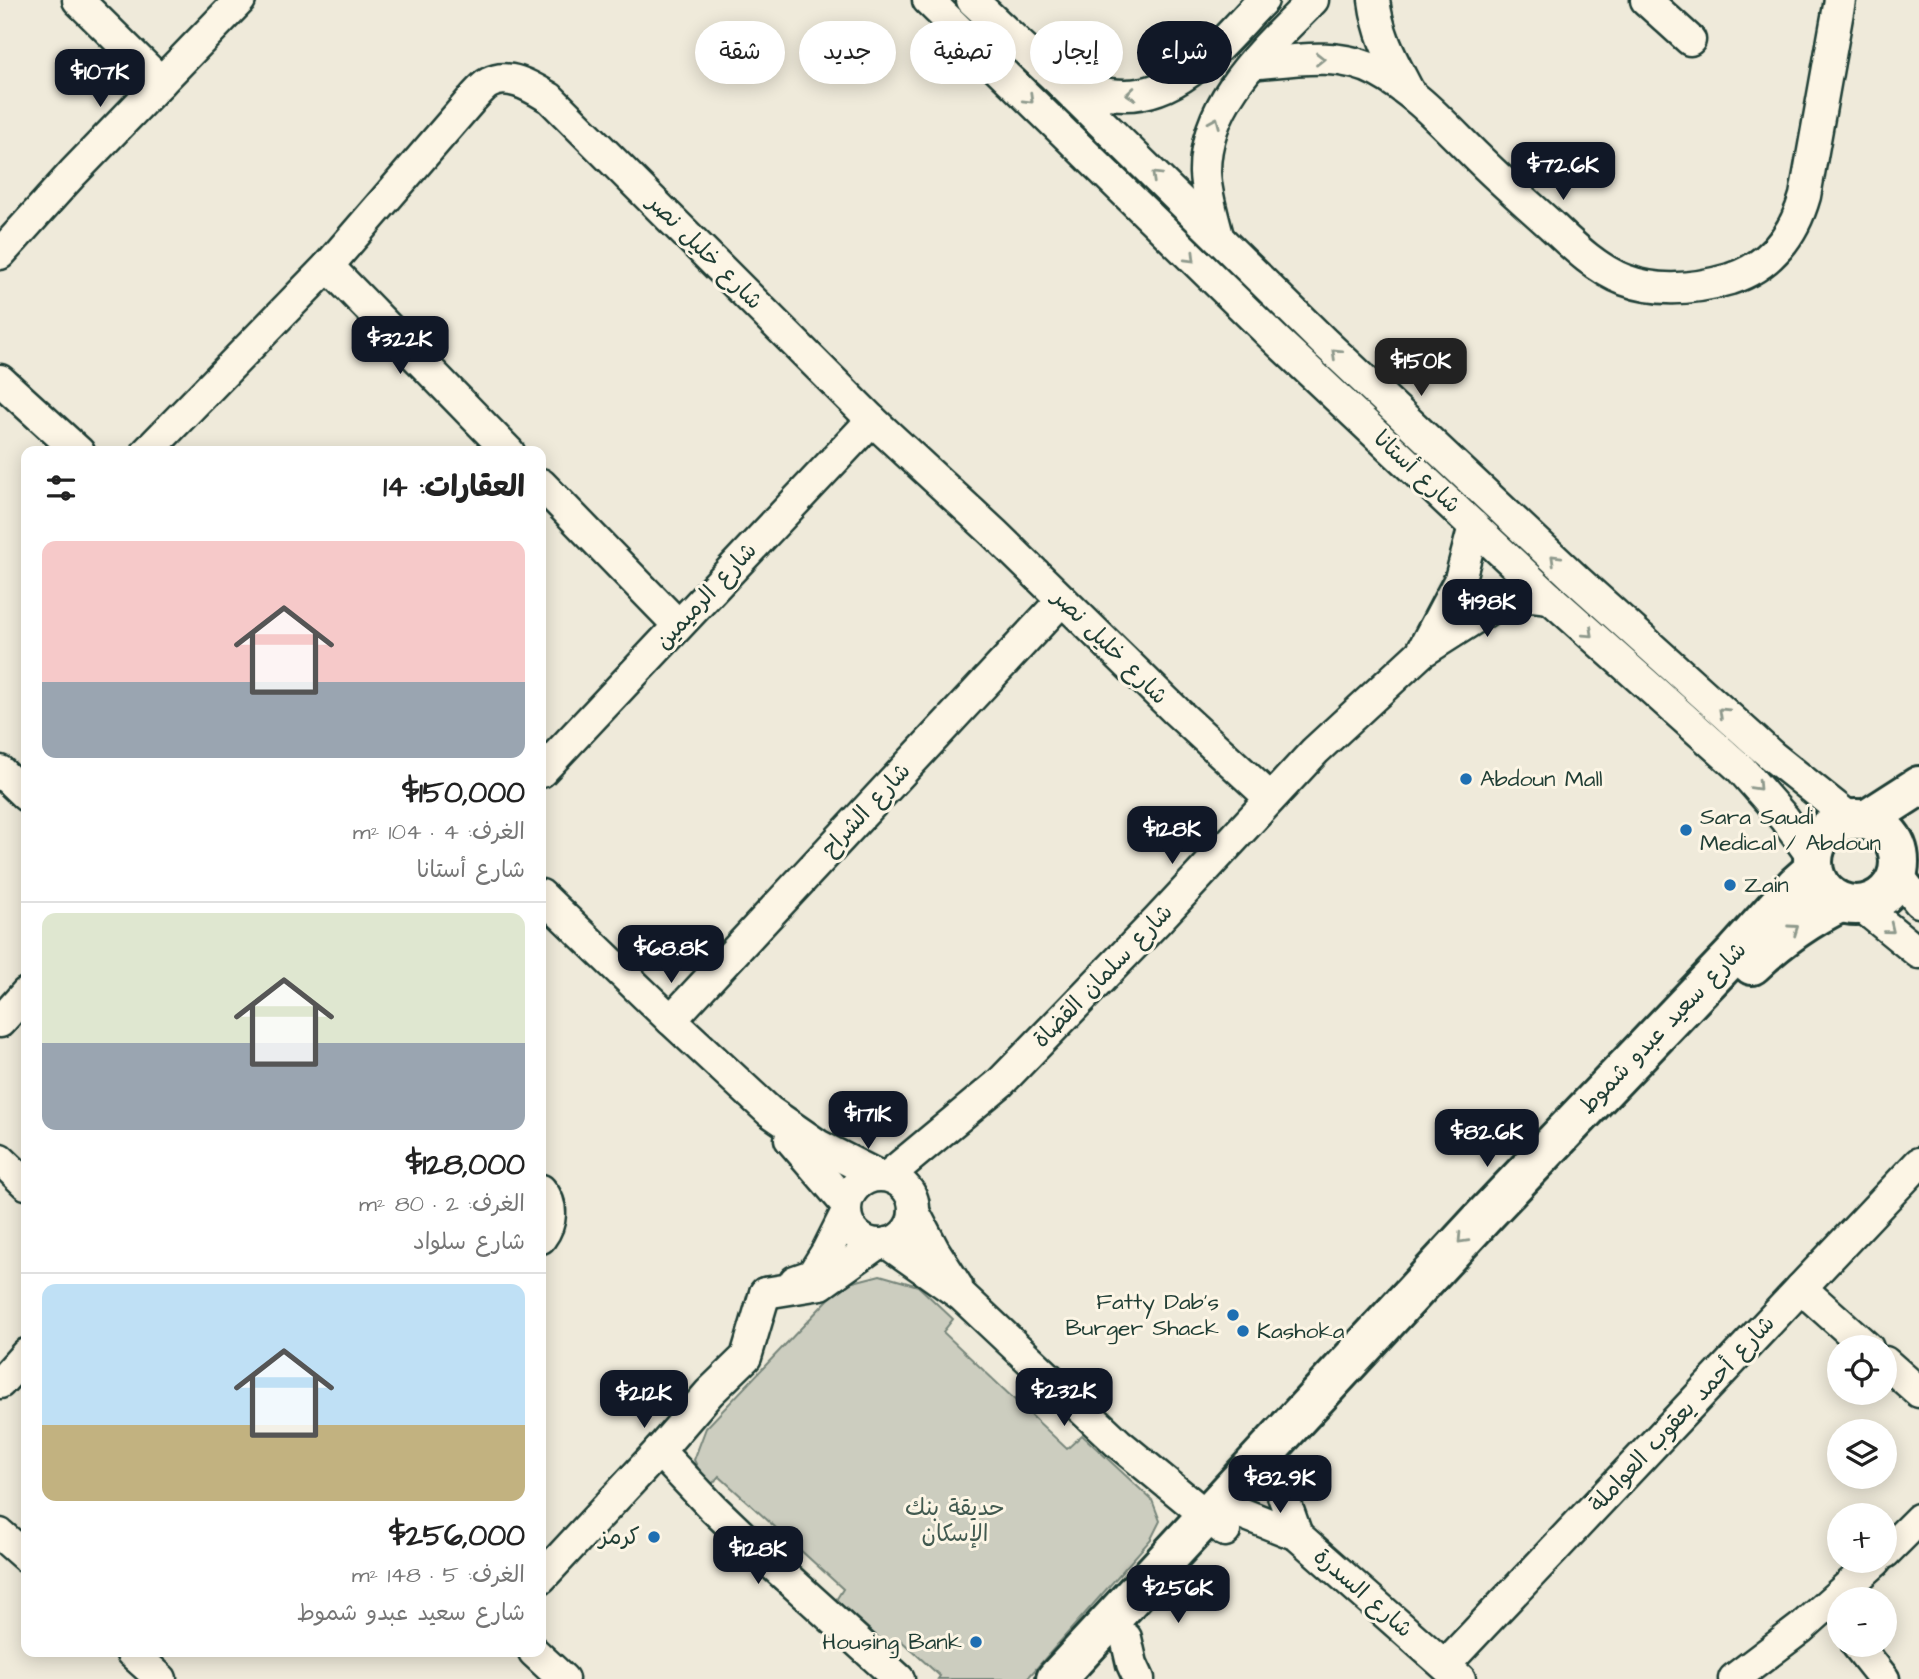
<!DOCTYPE html>
<html lang="ar">
<head>
<meta charset="utf-8">
<style>
	body { margin:0; font-family:"Architects Daughter","Playpen Sans Arabic",sans-serif; background:#f2f2f2; color:#222; direction:rtl; height:100vh; display:flex; flex-direction:column; font-size:26px; white-space:nowrap }
	* { box-sizing:border-box; margin:0 }
	p { font-size:23px; color:#767676 }
	.icon { flex:none; width:38px; height:38px; fill:none; stroke:currentColor; stroke-width:2; stroke-linecap:round; stroke-linejoin:round }
	.map { position:relative; flex:1; overflow:hidden; direction:ltr }
	.panel { position:absolute; left:21px; top:446px; width:525px; height:1211px; display:flex; flex-direction:column; background:#fff; border-radius:14px; box-shadow:0 4px 18px #0003; direction:rtl }
	.panel>* { flex:none }
	.banner { position:absolute; left:567px; top:21px; width:665px; height:63px; direction:rtl; display:flex; gap:14px }
	.buttons { position:absolute; left:1827px; top:1335px; display:grid; gap:14px }
	.buttons a { display:grid; place-items:center; width:70px; height:70px; border-radius:50%; background:#fff; box-shadow:0 4px 18px #0003; font-size:35px }
	.price { position:absolute; translate:-50% -60px; padding:0 16px; border-radius:14px; background:#111827; color:#fff; font-size:23px; line-height:46px; filter:drop-shadow(0 2px 4px #0008) }
	.price::after { content:''; position:absolute; left:50%; top:42px; width:21px; height:16px; margin-left:-10px; background:inherit; clip-path:polygon(0 0,100% 0,50% 100%) }
	.price.selected { background:#222; color:#fff }
	ul { padding:0; list-style:none }
	li { display:grid; align-content:center; gap:14px; height:371px; padding:0 21px }
	li+li { border-top:2px solid #e0e0e0 }
	li span { display:grid; place-items:center; height:217px; border-radius:14px; color:#555 }
	li>.icon { margin-inline-start:auto }
	span .icon { width:126px; height:126px; fill:#fffc; stroke-width:1 }
	li b { font-size:30px }
	h2 { display:flex; justify-content:space-between; align-items:center; height:84px; padding:0 21px; font-size:30px }
	.chip { padding:0 24px; border-radius:32px; background:#fff; box-shadow:0 4px 18px #0003; font-size:24px; line-height:63px }
	.chip.selected { background:#111827; color:#fff }
	.map>svg:first-child { display:block }
	.green { fill:#cccdbf; stroke:#76857a; stroke-width:2 }
	.lines { fill:none; stroke-linecap:round; stroke-linejoin:round }
	.minor-casing { stroke:#1f3d34; stroke-width:35 }
	.major-casing { stroke:#1f3d34; stroke-width:44 }
	.minor { stroke:#fcf5e5; stroke-width:30 }
	.major { stroke:#fcf5e5; stroke-width:38 }
	.oneway { stroke:#8e998c }
	.poi-dot { fill:#1f6fb2; stroke:#fcf5e5; stroke-width:2.5 }
	.labels { text-anchor:middle; dominant-baseline:central; stroke-width:6; stroke-linejoin:round; paint-order:stroke }
	.street-label { font-size:23px; fill:#1f3d34; stroke:#fcf5e5 }
	.poi-label { font-size:23px; fill:#1f3d34; stroke:#fcf5e5; text-anchor:start }
	.park-label { font-size:23px; fill:#425a50; stroke:#fcf5e5 }
</style>
</head>
<body>
<div class="map">
<svg width="1919" height="1679" viewBox="0 0 1919 1679">
	<rect width="100%" height="100%" fill="#efeada"/>
	<filter id="ink" filterUnits="userSpaceOnUse"><feTurbulence type="fractalNoise" baseFrequency=".0143" numOctaves="2"/><feDisplacementMap in="SourceGraphic" scale="14" xChannelSelector="R" yChannelSelector="G"/><feConvolveMatrix kernelMatrix="1 2 1 2 8 2 1 2 1" color-interpolation-filters="sRGB"/></filter>
	<g filter="url(#ink)">
		<polygon class="green" points="880,1275 918,1286 953,1319 943,1332 1067,1449 1082,1435 1152,1500 1160,1521 1151,1539 1027,1679 938,1679 940,1676 898,1638 890,1648 836,1600 843,1589 719,1476 708,1489 694,1460 706,1428 842,1285"/>
		<g class="lines">
			<g class="minor-casing">
				<g id="minor">
					<polyline points="78,0 161,82"/>
					<polyline points="928,0 1273,337 1550,598 1741,769 1784,818 1813,858"/>
					<polyline points="972,0 1062,84 1323,341 1578,581 1772,756 1851,819"/>
					<path d="M1374,0c5,38 17,57 34,90"/>
					<polyline points="1646,0 1690,40"/>
					<path d="M1252,64c42,-4 87,-13 126,8 39,21 68,55 100,86 24,24 50,46 75,69 21,20 45,43 72,53 34,13 71,9 105,-1 40,-13 64,-44 75,-83l35,-196"/>
					<path d="M1062,84c20,5 41,11 63,11 60,0 100,-57 138,-95"/>
					<path d="M1218,236c-5,-20 -12,-42 -13,-63 -1,-73 61,-125 108,-173"/>
					<polyline points="0,254 73,173 240,0"/>
					<polyline points="328,266 509,452"/>
					<polyline points="0,380 79,452"/>
					<path d="M147,452l181,-186 144,-167c5,-5 11,-13 17,-16 20,-11 44,5 61,15l322,322 122,113 182,178 94,87"/>
					<polyline points="541,484 678,625"/>
					<polyline points="1423,649 1460,579 1474,526"/>
					<polyline points="0,771 26,796"/>
					<polyline points="541,772 872,420"/>
					<polyline points="1897,874 1919,902"/>
					<polyline points="541,895 671,1020 769,1111 818,1145 877,1175"/>
					<polyline points="1860,905 1919,953"/>
					<polyline points="671,1020 1062,600"/>
					<polyline points="0,1022 26,993"/>
					<polyline points="790,1139 846,1204"/>
					<polyline points="0,1159 26,1184"/>
					<circle cx="880" cy="1210" r="34"/>
					<polyline points="888,1176 1000,1083 1158,920 1315,751 1422,652 1497,604 1532,596 1550,598"/>
					<path d="M541,1190c13,15 11,33 0,48"/>
					<polyline points="914,1212 934,1250 957,1286"/>
					<polyline points="887,1243 962,1296 1118,1443 1225,1531"/>
					<polyline points="795,1281 812,1275 827,1251 846,1213"/>
					<polyline points="1801,1288 1868,1348"/>
					<polyline points="765,1293 821,1284 877,1244"/>
					<polyline points="1885,1362 1919,1392"/>
					<polyline points="0,1383 26,1354"/>
					<polyline points="659,1451 713,1508 760,1553 899,1679"/>
					<polyline points="1276,1476 1297,1535"/>
					<polyline points="1241,1513 1297,1535 1460,1679"/>
					<polyline points="0,1534 26,1557"/>
					<polyline points="1885,1553 1919,1519"/>
					<polyline points="541,1578 659,1451 709,1393 746,1357 765,1293"/>
					<polyline points="1126,1638 1132,1664 1139,1679"/>
					<polyline points="1857,1645 1884,1679"/>
					<polyline points="131,1652 161,1679"/>
					<polyline points="534,1652 563,1679"/>
					<polyline points="1445,1665 1919,1163"/>
					<polyline points="1734,1679 1801,1628 1876,1561"/>
				</g>
			</g>
			<g class="major-casing">
				<g id="major">
					<circle cx="1856" cy="862" r="43"/>
					<polyline points="1866,820 1919,786"/>
					<path d="M1752,965c27,-26 55,-46 88,-62"/>
					<polyline points="1056,1679 1487,1213 1736,952 1796,885 1813,870"/>
				</g>
			</g>
			<use href="#minor" class="minor"/>
			<use href="#major" class="major"/>
		</g>
		<defs><path id="oneway-chevron" d="M-2-3.5L2.5 0L-2 3.5" fill="none" stroke-width="1.6" stroke-linecap="round" stroke-linejoin="round" transform="scale(1.75)"/></defs>
		<g class="oneway">
			<use href="#oneway-chevron" transform="translate(1320 59)"/>
			<use href="#oneway-chevron" transform="translate(1131 94) rotate(175)"/>
			<use href="#oneway-chevron" transform="translate(1029 99) rotate(44)"/>
			<use href="#oneway-chevron" transform="translate(1215 122) rotate(-67)"/>
			<use href="#oneway-chevron" transform="translate(1156 176) rotate(-136)"/>
			<use href="#oneway-chevron" transform="translate(1191 258) rotate(45)"/>
			<use href="#oneway-chevron" transform="translate(1336 353) rotate(-137)"/>
			<use href="#oneway-chevron" transform="translate(1555 559) rotate(-136)"/>
			<use href="#oneway-chevron" transform="translate(1589 633) rotate(42)"/>
			<use href="#oneway-chevron" transform="translate(1723 712) rotate(-137)"/>
			<use href="#oneway-chevron" transform="translate(1757 786) rotate(47)"/>
			<use href="#oneway-chevron" transform="translate(1794 929) rotate(-35)"/>
			<use href="#oneway-chevron" transform="translate(1890 929) rotate(39)"/>
			<use href="#oneway-chevron" transform="translate(1462 1239) rotate(133)"/>
		</g>
	</g>
	<g class="poi-dot">
		<circle cx="1466" cy="779" r="7"/>
		<circle cx="1686" cy="830" r="7"/>
		<circle cx="1730" cy="885" r="7"/>
		<circle cx="1233" cy="1315" r="7"/>
		<circle cx="1243" cy="1331" r="7"/>
		<circle cx="654" cy="1537" r="7"/>
		<circle cx="976" cy="1642" r="7"/>
	</g>
	<g class="labels">
		<g class="street-label">
			<text transform="translate(705 252) rotate(45)">شارع خليل نصر</text>
			<text transform="translate(1417 472) rotate(43)">شارع أستانا</text>
			<text transform="translate(706 596) rotate(-47)">شارع الرميمين</text>
			<text transform="translate(1110 647) rotate(45)">شارع خليل نصر</text>
			<text transform="translate(866 810) rotate(-47)">شارع الشراح</text>
			<text transform="translate(1103 976) rotate(-46)">شارع سلمان القضاة</text>
			<text transform="translate(1663 1028) rotate(-46)">شارع سعيد عبدو شموط</text>
			<text transform="translate(1682 1414) rotate(-47)">شارع أحمد يعقوب العواملة</text>
			<text transform="translate(1363 1593) rotate(41)">شارع السدرة</text>
		</g>
		<g class="poi-label">
			<text x="1480" y="779">Abdoun Mall</text>
			<text x="1700" y="817">Sara Saudi<tspan x="1700" dy="26">Medical / Abdoun</tspan></text>
			<text x="1744" y="885">Zain</text>
			<text x="1219" y="1302" text-anchor="end">Fatty Dab's<tspan x="1219" dy="26">Burger Shack</tspan></text>
			<text x="1257" y="1331">Kashoka</text>
			<text x="640" y="1537" text-anchor="end">كرمز</text>
			<text x="962" y="1642" text-anchor="end">Housing Bank</text>
		</g>
		<g class="park-label">
			<text x="955" y="1508">حديقة بنك<tspan x="955" dy="26">الإسكان</tspan></text>
		</g>
	</g>
</svg>
<div class="buttons">
<a><svg class="icon" aria-label="locate" viewBox="0 0 24 24"><circle cx="12" cy="12" r="6"/><path d="M12 2v4M12 18v4M2 12h4M18 12h4"/></svg></a>
<a><svg class="icon" aria-label="layers" viewBox="0 0 24 24"><path d="M12 4l9 5-9 5-9-5zM3 14l9 5 9-5"/></svg></a>
<a>+</a>
<a>−</a>
</div>
<b class="price" style="left:100px;top:109px">$107K</b>
<b class="price" style="left:1563px;top:202px">$72.6K</b>
<b class="price" style="left:400px;top:376px">$322K</b>
<b class="price selected" style="left:1421px;top:398px">$150K</b>
<b class="price" style="left:1487px;top:639px">$198K</b>
<b class="price" style="left:1172px;top:866px">$128K</b>
<b class="price" style="left:671px;top:985px">$68.8K</b>
<b class="price" style="left:868px;top:1151px">$171K</b>
<b class="price" style="left:1487px;top:1169px">$82.6K</b>
<b class="price" style="left:1064px;top:1428px">$232K</b>
<b class="price" style="left:644px;top:1430px">$212K</b>
<b class="price" style="left:1280px;top:1515px">$82.9K</b>
<b class="price" style="left:758px;top:1586px">$128K</b>
<b class="price" style="left:1178px;top:1625px">$256K</b>
<div class="banner">
<a class="chip selected">شراء</a>
<a class="chip">إيجار</a>
<a class="chip">تصفية</a>
<a class="chip">جديد</a>
<a class="chip">شقة</a>
</div>
<section class="panel">
<h2>العقارات: 14<svg class="icon" aria-label="filters" viewBox="0 0 24 24"><path d="M4 7h16M4 17h16"/><circle cx="9" cy="7" r="2"/><circle cx="15" cy="17" r="2"/></svg></h2>
<ul>
<li><span style="background:linear-gradient(#f6c9c9 65%,#9aa5b1 0)"><svg class="icon" aria-label="home" viewBox="0 0 24 24"><path d="M3 11l9-7 9 7M6 9v11h12V9"/></svg></span><div><b>$150,000</b><p>الغرف: 4 · 104 m²</p><p>شارع أستانا</p></div></li>
<li><span style="background:linear-gradient(#dfe7d0 60%,#9aa5b1 0)"><svg class="icon" aria-label="home" viewBox="0 0 24 24"><path d="M3 11l9-7 9 7M6 9v11h12V9"/></svg></span><div><b>$128,000</b><p>الغرف: 2 · 80 m²</p><p>شارع سلواد</p></div></li>
<li><span style="background:linear-gradient(#bfe0f5 65%,#c2b280 0)"><svg class="icon" aria-label="home" viewBox="0 0 24 24"><path d="M3 11l9-7 9 7M6 9v11h12V9"/></svg></span><div><b>$256,000</b><p>الغرف: 5 · 148 m²</p><p>شارع سعيد عبدو شموط</p></div></li>
</ul>
</section>
</div>
</body>
</html>
